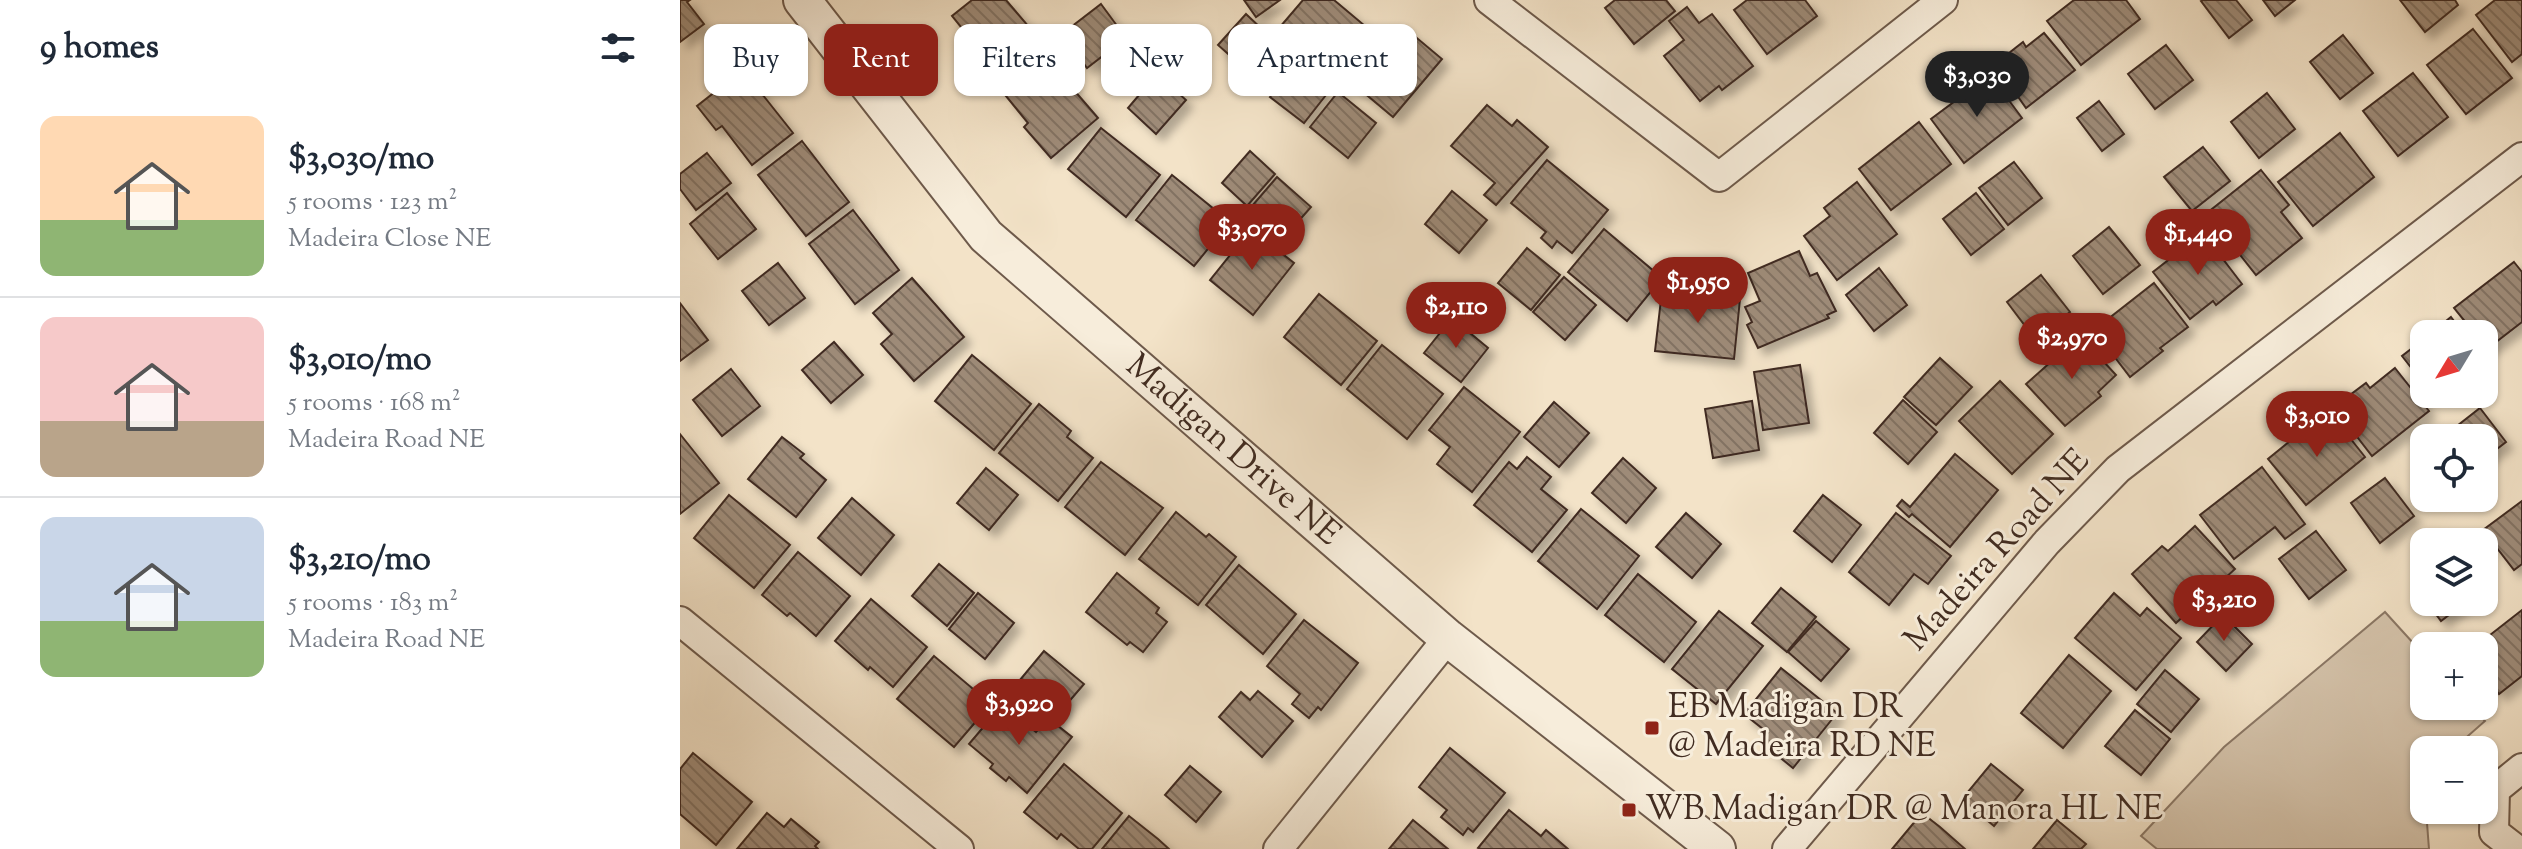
<!DOCTYPE html>
<html lang="en">
<head>
<meta charset="utf-8">
<style>
	body { margin:0; font-family:"Sorts Mill Goudy",serif; background:#f2f2f3; color:#1f2937; height:100vh; display:flex; flex-direction:column; font-size:30px; white-space:nowrap }
	* { box-sizing:border-box; margin:0 }
	p { font-size:26px; color:#747a83 }
	.icon { flex:none; width:44px; height:44px; fill:none; stroke:currentColor; stroke-width:2; stroke-linecap:round; stroke-linejoin:round }
	.map { position:relative; flex:1; overflow:hidden }
	.side { display:flex; flex-direction:column; background:#fff; width:680px }
	.side>* { flex:none }
	.top-card { position:absolute; left:24px; top:24px; width:760px; height:72px; display:flex; gap:16px }
	.needle { width:52px; rotate:232deg }
	.controls { position:absolute; left:1730px; top:320px; display:grid; gap:16px }
	.controls a { display:grid; place-items:center; width:88px; height:88px; border-radius:16px; background:#fff; box-shadow:0 2px 6px #0004; font-size:40px }
	.price { position:absolute; translate:-50% -68px; padding:0 18px; border-radius:28px; background:#8f2418; color:#fff; font-size:26px; line-height:52px; filter:drop-shadow(0 2px 4px #0008) }
	.price::after { content:''; position:absolute; left:50%; top:48px; width:24px; height:18px; margin-left:-12px; background:inherit; clip-path:polygon(0 0,100% 0,50% 100%) }
	.price.on { background:#222; color:#fff }
	ul { padding:0; list-style:none }
	li { display:flex; align-items:center; gap:24px; height:200px; padding:0 40px }
	li+li { border-top:2px solid #e0e1e3 }
	li span { display:grid; place-items:center; flex:none; width:224px; height:160px; border-radius:16px; color:#555 }
	li>.icon { margin-inline-start:auto }
	span .icon { width:96px; height:96px; fill:#fffc; stroke-width:1 }
	li b { font-size:34px }
	h2 { display:flex; justify-content:space-between; align-items:center; height:96px; padding:0 40px; font-size:34px }
	.chip { padding:0 28px; border-radius:16px; background:#fff; box-shadow:0 2px 6px #0004; font-size:28px; line-height:72px }
	.chip.on { background:#8f2418; color:#fff }
	main { display:flex; flex:1; min-height:0 }
	.map>svg:first-child { display:block }
	.green { fill:#d5c4ac; stroke:#8b7866; stroke-width:2 }
	.building { fill:url(#building-back-hatch); stroke:#412c21; stroke-width:2; filter:url(#shadow) }
	.lines { fill:none; stroke-linecap:round; stroke-linejoin:round }
	.minor-casing { stroke:#6e5a4b; stroke-width:32 }
	.tertiary-casing { stroke:#6e5a4b; stroke-width:40 }
	.minor { stroke:#f7eddb; stroke-width:28 }
	.tertiary { stroke:#f7eddb; stroke-width:36 }
	.poi-dot { fill:#8f2418; stroke:#f7eddb; stroke-width:3 }
	.labels { text-anchor:middle; dominant-baseline:central; stroke-width:6; stroke-linejoin:round; paint-order:stroke }
	.street-label { font-size:34px; fill:#412c21; stroke:#f7eddb }
	.poi-label { font-size:34px; fill:#412c21; stroke:#f7eddb; text-anchor:start }
</style>
</head>
<body>
<main>
<section class="side">
<h2>9 homes<svg class="icon" aria-label="filters" viewBox="0 0 24 24"><path d="M4 7h16M4 17h16"/><circle cx="9" cy="7" r="2"/><circle cx="15" cy="17" r="2"/></svg></h2>
<ul>
<li><span style="background:linear-gradient(#ffd9b3 65%,#8fb573 0)"><svg class="icon" aria-label="home" viewBox="0 0 24 24"><path d="M3 11l9-7 9 7M6 9v11h12V9"/></svg></span><div><b>$3,030/mo</b><p>5 rooms · 123 m²</p><p>Madeira Close NE</p></div></li>
<li><span style="background:linear-gradient(#f6c9c9 65%,#b9a48a 0)"><svg class="icon" aria-label="home" viewBox="0 0 24 24"><path d="M3 11l9-7 9 7M6 9v11h12V9"/></svg></span><div><b>$3,010/mo</b><p>5 rooms · 168 m²</p><p>Madeira Road NE</p></div></li>
<li><span style="background:linear-gradient(#c9d6e8 65%,#8fb573 0)"><svg class="icon" aria-label="home" viewBox="0 0 24 24"><path d="M3 11l9-7 9 7M6 9v11h12V9"/></svg></span><div><b>$3,210/mo</b><p>5 rooms · 183 m²</p><p>Madeira Road NE</p></div></li>
</ul>
</section>
<div class="map">
<svg width="1842" height="849" viewBox="0 0 1842 849">
	<defs>
		<pattern id="building-back-hatch" width="6" height="6" patternUnits="userSpaceOnUse" patternTransform="scale(2)"><rect width="6" height="6" fill="#9e8b78"/><path d="M-1 5l2 2M0 0l6 6M5-1l2 2" fill="none" stroke="#827262"/></pattern>
		<filter id="shadow"><feDropShadow dx="7" dy="7" stdDeviation="4" flood-color="#0004"/></filter>
	</defs>
	<rect width="100%" height="100%" fill="#f3e3c8"/>
	<filter id="stains"><feTurbulence type="fractalNoise" baseFrequency=".0025" numOctaves="4"/><feColorMatrix values="0 0 0 0 .2 0 0 0 0 .09 0 0 0 0 .02 0 0 0 .5 -.17"/></filter>
	<radialGradient id="worn" r=".72"><stop offset=".6" stop-color="#630" stop-opacity="0"/><stop offset="1" stop-color="#630" stop-opacity=".3"/></radialGradient>
	<polygon class="green" points="1705,612 1744,655 1744,706 1791,706 1805,721 1772,750 1744,750 1744,810 1746,810 1749,849 1477,849 1461,836 1544,747"/>
	<g class="building">
		<polygon points="0,0 10,0 7,2 24,24 0,42"/>
		<polygon points="292,0 326,0 361,41 319,74 272,16"/>
		<polygon points="564,0 600,0 576,17"/>
		<polygon points="623,0 654,0 697,36 661,79 600,27"/>
		<polygon points="935,0 986,0 995,11 954,44 925,8"/>
		<polygon points="1067,0 1125,0 1137,16 1087,54 1054,10"/>
		<polygon points="1394,0 1446,0 1460,19 1401,65 1367,21"/>
		<polygon points="1523,0 1556,0 1572,20 1549,38 1521,1"/>
		<polygon points="1583,0 1615,0 1595,16"/>
		<polygon points="1720,0 1775,0 1778,5 1745,32"/>
		<polygon points="1815,0 1842,0 1842,54 1832,62 1796,15"/>
		<polygon points="421,4 446,38 407,68 382,34"/>
		<polygon points="1007,7 1019,23 1032,14 1073,66 1042,90 1039,86 1020,101 984,56 1004,40 989,21"/>
		<polygon points="566,14 583,30 555,60 538,45"/>
		<polygon points="716,26 730,37 732,34 762,59 713,117 670,81"/>
		<polygon points="1793,29 1832,78 1786,114 1747,65"/>
		<polygon points="1364,33 1395,70 1346,108 1315,64 1343,42 1346,47"/>
		<polygon points="1663,35 1693,73 1660,99 1630,62"/>
		<polygon points="1486,45 1513,80 1475,109 1448,74"/>
		<polygon points="368,60 418,118 371,158 344,127 348,123 326,96"/>
		<polygon points="612,69 646,95 624,123 590,97"/>
		<polygon points="63,70 113,133 72,165 42,126 36,130 17,106"/>
		<polygon points="1733,73 1768,117 1718,156 1683,111"/>
		<polygon points="477,74 506,100 476,134 448,108"/>
		<polygon points="1310,75 1342,118 1284,163 1251,119"/>
		<polygon points="658,92 696,123 668,158 630,127"/>
		<polygon points="1587,93 1615,129 1579,158 1551,122"/>
		<polygon points="1419,101 1444,134 1422,151 1397,118"/>
		<polygon points="807,105 832,126 837,120 868,147 816,205 804,195 815,183 771,146"/>
		<polygon points="1239,122 1271,164 1211,210 1179,169"/>
		<polygon points="421,128 480,175 446,217 388,169"/>
		<polygon points="1660,133 1694,177 1633,226 1598,182"/>
		<polygon points="122,141 169,202 126,236 78,175"/>
		<polygon points="1523,147 1550,181 1512,211 1484,177"/>
		<polygon points="570,151 595,174 567,206 542,183"/>
		<polygon points="27,153 51,183 16,210 0,189 0,174"/>
		<polygon points="867,160 928,210 892,253 877,241 872,248 861,238 866,232 831,203"/>
		<polygon points="1334,162 1362,198 1328,225 1299,188"/>
		<polygon points="1581,170 1609,205 1601,212 1622,238 1576,275 1527,213"/>
		<polygon points="492,175 550,222 514,266 456,220"/>
		<polygon points="597,177 631,207 600,242 566,213"/>
		<polygon points="1177,182 1217,234 1157,280 1124,236 1150,216 1144,208"/>
		<polygon points="772,191 807,220 779,253 745,224"/>
		<polygon points="47,193 76,229 38,259 10,224"/>
		<polygon points="1296,193 1324,229 1291,255 1263,219"/>
		<polygon points="173,210 219,270 175,304 129,244"/>
		<polygon points="1429,227 1460,265 1423,294 1393,256"/>
		<polygon points="571,229 614,263 573,315 530,280"/>
		<polygon points="924,229 982,278 947,321 888,272"/>
		<polygon points="1523,233 1562,284 1536,305 1533,301 1510,319 1473,272"/>
		<polygon points="847,248 880,275 851,310 818,283"/>
		<polygon points="1119,251 1130,276 1137,273 1156,311 1147,315 1149,318 1078,348 1067,325 1072,322 1065,307 1080,301 1068,273"/>
		<polygon points="1834,262 1842,272 1842,322 1807,349 1804,345 1804,334 1795,334 1774,308"/>
		<polygon points="98,263 125,298 89,325 62,291"/>
		<polygon points="1199,268 1227,305 1194,331 1166,295"/>
		<polygon points="1361,275 1390,312 1355,339 1327,302"/>
		<polygon points="884,277 916,305 885,340 853,312"/>
		<polygon points="232,278 284,337 234,381 201,344 212,334 193,313"/>
		<polygon points="1474,283 1508,327 1480,348 1483,351 1450,377 1414,330"/>
		<polygon points="982,291 1060,299 1054,359 975,351"/>
		<polygon points="639,294 697,341 661,385 604,337"/>
		<polygon points="0,303 28,340 0,361"/>
		<polygon points="1771,317 1784,334 1750,334"/>
		<polygon points="772,318 808,348 781,382 744,353"/>
		<polygon points="1400,336 1436,375 1418,392 1421,396 1385,426 1346,384"/>
		<polygon points="1744,339 1744,384 1722,356"/>
		<polygon points="154,342 183,375 151,403 122,370"/>
		<polygon points="702,345 763,394 727,439 667,389"/>
		<polygon points="292,355 351,404 314,450 255,401"/>
		<polygon points="1260,358 1292,387 1256,425 1224,397"/>
		<polygon points="1120,365 1129,423 1083,430 1074,372"/>
		<polygon points="1715,368 1749,411 1692,456 1654,407 1686,383 1690,388"/>
		<polygon points="51,369 80,406 42,436 13,400"/>
		<polygon points="1320,381 1373,434 1332,474 1279,421"/>
		<polygon points="784,387 840,432 792,492 757,464 770,447 749,430"/>
		<polygon points="1223,400 1257,432 1228,464 1194,433"/>
		<polygon points="1072,401 1079,450 1033,458 1025,409"/>
		<polygon points="874,402 909,433 879,467 844,437"/>
		<polygon points="359,404 391,431 387,437 413,458 378,501 319,453"/>
		<polygon points="1800,408 1826,442 1804,459 1804,438 1786,438 1777,426"/>
		<polygon points="1651,414 1685,457 1626,505 1588,459 1621,432 1624,436"/>
		<polygon points="0,434 39,483 0,514"/>
		<polygon points="102,437 124,454 120,458 146,480 116,517 68,479"/>
		<polygon points="1275,454 1318,490 1270,547 1232,514 1229,517 1217,506 1222,500 1230,507"/>
		<polygon points="847,457 871,477 861,489 887,510 852,552 794,505 829,462 837,469"/>
		<polygon points="943,458 976,488 946,523 912,493"/>
		<polygon points="421,462 483,508 445,555 385,507"/>
		<polygon points="1582,467 1625,524 1605,539 1595,527 1554,559 1520,515"/>
		<polygon points="306,468 338,495 309,530 277,503"/>
		<polygon points="1705,478 1734,516 1700,543 1671,503"/>
		<polygon points="49,495 110,545 74,588 14,538"/>
		<polygon points="1143,495 1181,525 1152,562 1114,531"/>
		<polygon points="172,498 214,535 181,575 138,538"/>
		<polygon points="1842,501 1842,564 1834,570 1803,530"/>
		<polygon points="901,509 959,556 917,609 858,561"/>
		<polygon points="496,512 526,537 529,534 556,557 518,605 459,559"/>
		<polygon points="1006,513 1041,544 1012,578 976,547"/>
		<polygon points="1216,513 1271,556 1248,584 1234,574 1209,605 1169,572"/>
		<polygon points="1515,526 1555,569 1496,623 1452,574 1482,546 1488,551"/>
		<polygon points="1636,531 1666,570 1629,599 1599,559"/>
		<polygon points="118,552 170,596 136,636 110,613 107,616 82,595"/>
		<polygon points="259,564 294,593 267,626 232,596"/>
		<polygon points="559,565 616,614 583,654 526,605"/>
		<polygon points="437,573 479,608 476,613 487,622 463,652 450,642 447,645 406,612"/>
		<polygon points="958,574 1016,622 984,662 925,615"/>
		<polygon points="1101,588 1136,617 1107,652 1072,623"/>
		<polygon points="298,593 334,623 305,659 269,629"/>
		<polygon points="1434,593 1460,616 1467,608 1501,638 1456,690 1395,638"/>
		<polygon points="191,599 247,647 213,687 190,667 188,670 155,641"/>
		<polygon points="1747,602 1786,602 1761,621"/>
		<polygon points="1842,610 1842,676 1819,694 1804,674 1804,646 1796,646"/>
		<polygon points="1039,611 1083,646 1036,704 992,669"/>
		<polygon points="1543,615 1572,644 1546,671 1517,642"/>
		<polygon points="624,620 678,663 641,710 638,707 629,718 612,704 620,694 587,666"/>
		<polygon points="1136,621 1169,649 1141,681 1108,652"/>
		<polygon points="364,651 404,684 374,719 335,686"/>
		<polygon points="1389,655 1431,691 1383,748 1341,713"/>
		<polygon points="254,656 311,704 274,747 217,699"/>
		<polygon points="1101,668 1157,713 1113,768 1081,742 1088,733 1064,714"/>
		<polygon points="1485,670 1519,699 1491,732 1457,704"/>
		<polygon points="578,691 613,721 582,757 539,717 561,692 570,700"/>
		<polygon points="323,704 356,732 368,718 392,737 347,793 329,777 326,781 310,768 313,764 289,744"/>
		<polygon points="1455,710 1490,739 1461,775 1425,746"/>
		<polygon points="770,748 825,793 793,832 788,828 783,835 761,817 767,810 739,787"/>
		<polygon points="13,753 72,802 36,845 0,814 0,769"/>
		<polygon points="384,764 442,813 412,849 399,849 381,834 377,839 344,812"/>
		<polygon points="1311,764 1343,790 1314,826 1282,799"/>
		<polygon points="510,766 541,792 516,822 485,795"/>
		<polygon points="829,810 861,836 866,830 888,849 800,849 798,848"/>
		<polygon points="87,813 104,827 111,819 139,842 135,846 138,849 57,849"/>
		<polygon points="1242,813 1260,827 1285,849 1212,849"/>
		<polygon points="449,816 478,839 489,849 422,849"/>
		<polygon points="733,820 768,849 709,849"/>
		<polygon points="1377,820 1406,844 1401,849 1353,849"/>
	</g>
	<g class="lines">
		<g class="minor-casing">
			<g id="minor">
				<polyline points="809,0 1039,177 1263,0"/>
				<polyline points="0,621 279,849"/>
				<polyline points="598,849 768,638"/>
				<polyline points="1107,849 1367,542 1438,469 1842,157"/>
				<polyline points="1836,849 1814,832 1815,790 1842,768"/>
			</g>
		</g>
		<g class="tertiary-casing">
			<g id="tertiary">
				<path id="s1" d="M122,0l184,236 462,402 269,211"/>
			</g>
		</g>
		<use href="#minor" class="minor"/>
		<use href="#tertiary" class="tertiary"/>
	</g>
	<g class="poi-dot">
		<rect x="964" y="720" width="16" height="16" rx="4"/>
		<rect x="941" y="802" width="16" height="16" rx="4"/>
	</g>
	<g class="labels">
		<g class="street-label">
			<text stroke="none"><textPath href="#s1" startOffset="626">Madigan Drive NE</textPath></text>
			<text transform="translate(1318 551) rotate(-48)">Madeira Road NE</text>
		</g>
		<g class="poi-label">
			<text x="988" y="708">EB Madigan DR<tspan x="988" dy="39">@ Madeira RD NE</tspan></text>
			<text x="965" y="810">WB Madigan DR @ Manora HL NE</text>
		</g>
	</g>
	<rect width="100%" height="100%" filter="url(#stains)"/>
	<rect width="100%" height="100%" fill="url(#worn)"/>
</svg>
<div class="controls">
<a><svg class="needle" viewBox="-14 -14 28 28"><path d="M0-13l5 13h-10z" fill="#e53935"/><path d="M0 13l5-13h-10z" fill="#747a83"/></svg></a>
<a><svg class="icon" aria-label="locate" viewBox="0 0 24 24"><circle cx="12" cy="12" r="6"/><path d="M12 2v4M12 18v4M2 12h4M18 12h4"/></svg></a>
<a><svg class="icon" aria-label="layers" viewBox="0 0 24 24"><path d="M12 4l9 5-9 5-9-5zM3 14l9 5 9-5"/></svg></a>
<a>+</a>
<a>−</a>
</div>
<b class="price on" style="left:1297px;top:119px">$3,030</b>
<b class="price" style="left:572px;top:272px">$3,070</b>
<b class="price" style="left:1518px;top:277px">$1,440</b>
<b class="price" style="left:1018px;top:325px">$1,950</b>
<b class="price" style="left:776px;top:350px">$2,110</b>
<b class="price" style="left:1392px;top:381px">$2,970</b>
<b class="price" style="left:1637px;top:459px">$3,010</b>
<b class="price" style="left:1544px;top:643px">$3,210</b>
<b class="price" style="left:339px;top:747px">$3,920</b>
<div class="top-card">
<a class="chip">Buy</a>
<a class="chip on">Rent</a>
<a class="chip">Filters</a>
<a class="chip">New</a>
<a class="chip">Apartment</a>
</div>
</div>
</main>
</body>
</html>
